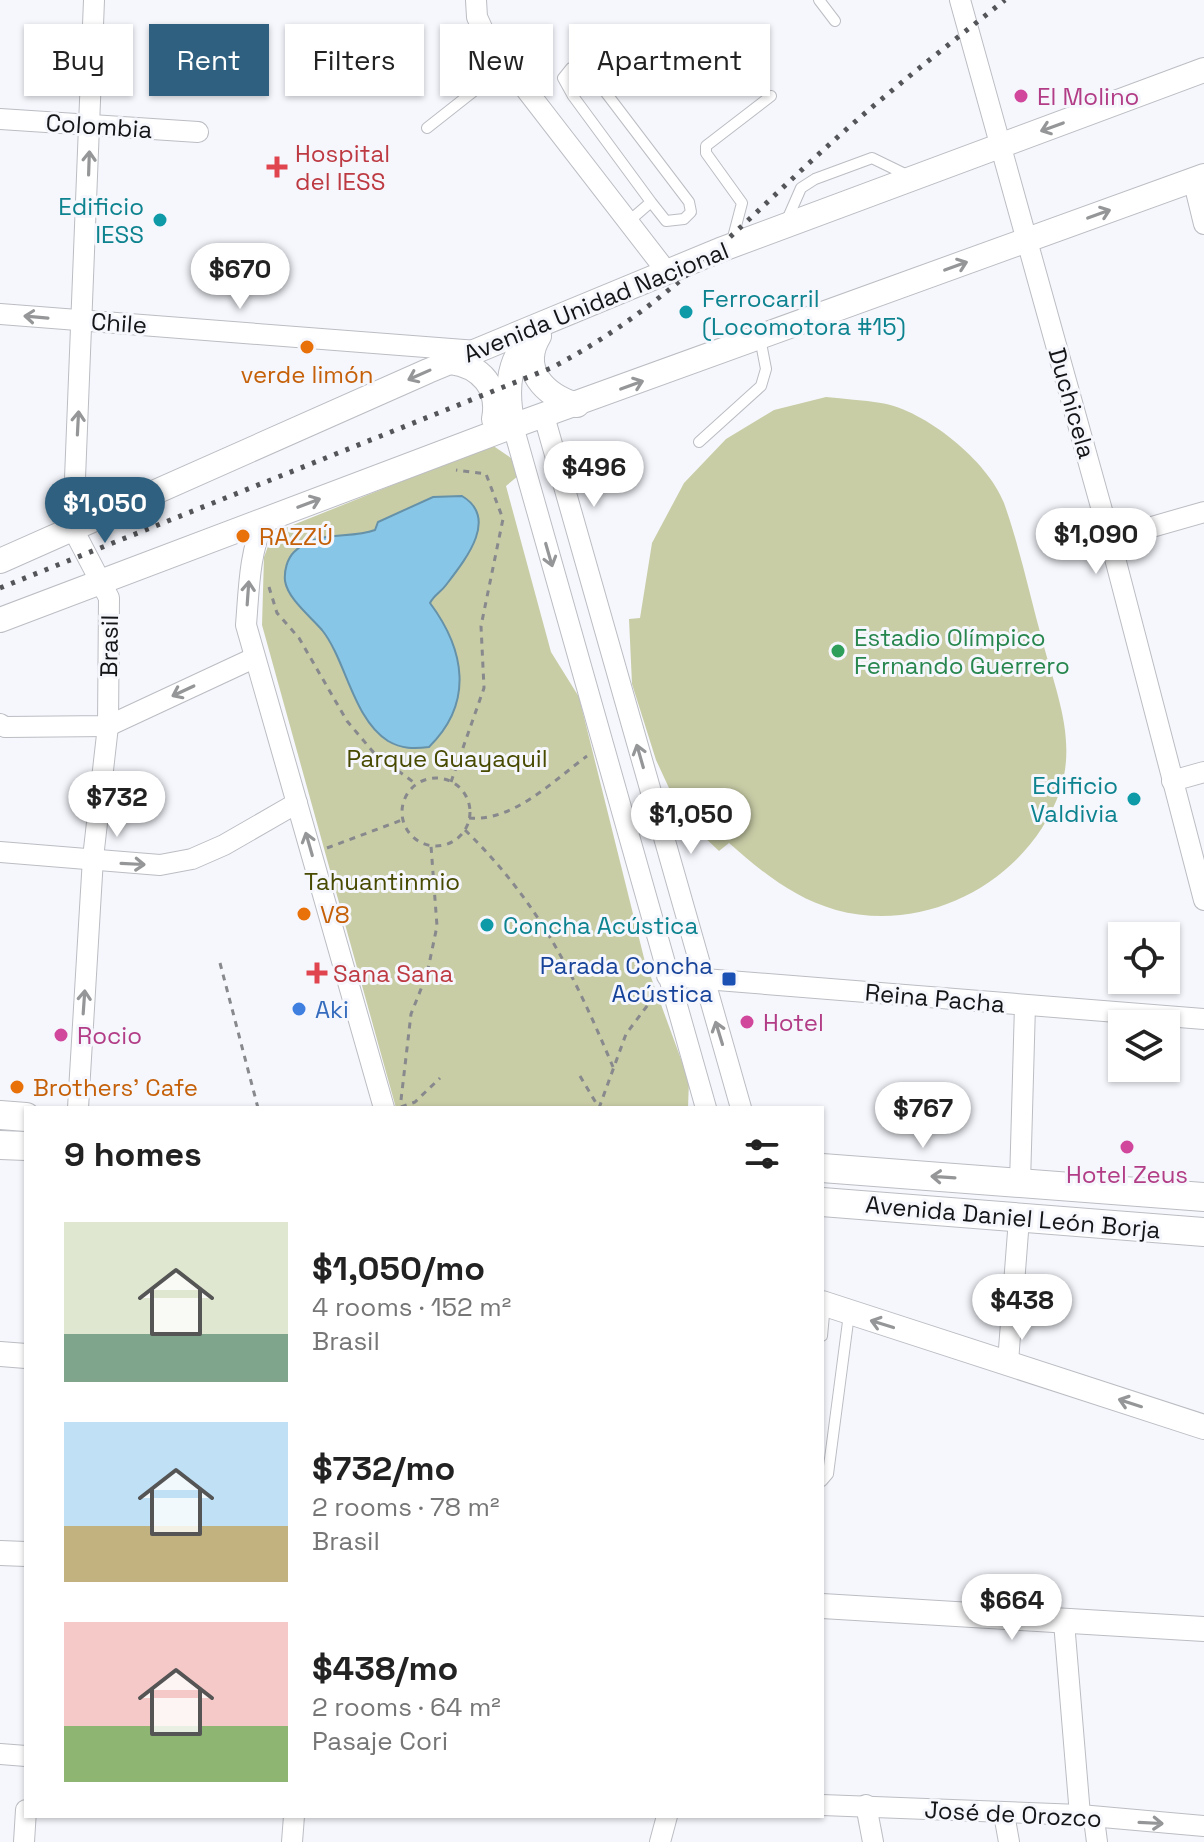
<!DOCTYPE html>
<html lang="en">
<head>
<meta charset="utf-8">
<style>
	body { margin:0; font-family:"Space Grotesk",sans-serif; background:#f2f2f2; color:#222; height:100vh; display:flex; flex-direction:column; font-size:30px; white-space:nowrap }
	* { box-sizing:border-box; margin:0 }
	p { font-size:26px; color:#767676 }
	.icon { flex:none; width:44px; height:44px; fill:none; stroke:currentColor; stroke-width:2; stroke-linecap:round; stroke-linejoin:round }
	.map { position:relative; flex:1; overflow:hidden }
	.sheet { position:absolute; left:24px; top:1106px; width:800px; height:712px; display:flex; flex-direction:column; background:#fff; border-radius:0px; box-shadow:0 2px 6px #0004 }
	.sheet>* { flex:none }
	.hud { position:absolute; left:24px; top:24px; width:800px; height:72px; display:flex; gap:16px }
	.fabs { position:absolute; left:1108px; top:922px; display:grid; gap:16px }
	.fabs a { display:grid; place-items:center; width:72px; height:72px; border-radius:0px; background:#fff; box-shadow:0 2px 6px #0004; font-size:40px }
	.price { position:absolute; translate:-50% -68px; padding:0 18px; border-radius:28px; background:#fff; color:#222; font-size:26px; line-height:52px; filter:drop-shadow(0 2px 4px #0008) }
	.price::after { content:''; position:absolute; left:50%; top:48px; width:24px; height:18px; margin-left:-12px; background:inherit; clip-path:polygon(0 0,100% 0,50% 100%) }
	.price.active { background:#30607f; color:#fff }
	ul { padding:0; list-style:none }
	li { display:flex; align-items:center; gap:24px; height:200px; padding:0 40px }
	li span { display:grid; place-items:center; flex:none; width:224px; height:160px; border-radius:0px; color:#555 }
	li>.icon { margin-inline-start:auto }
	span .icon { width:96px; height:96px; fill:#fffc; stroke-width:1 }
	li b { font-size:34px }
	h2 { display:flex; justify-content:space-between; align-items:center; height:96px; padding:0 40px; font-size:34px }
	.tag { padding:0 28px; border-radius:0px; background:#fff; box-shadow:0 2px 6px #0004; font-size:28px; line-height:72px }
	.tag.active { background:#30607f; color:#fff }
	.map>svg:first-child { display:block }
	.green { fill:#c9cda6 }
	.water { fill:#88c6e7; stroke:#6591a9; stroke-width:2 }
	.lines { fill:none; stroke-linecap:round; stroke-linejoin:round }
	.service-casing { stroke:#bbbdc3; stroke-width:12 }
	.minor-casing { stroke:#bbbdc3; stroke-width:22 }
	.tertiary-casing { stroke:#bbbdc3; stroke-width:26 }
	.secondary-casing { stroke:#bbbdc3; stroke-width:30 }
	.path { stroke:#87898d; stroke-width:3; stroke-dasharray:6 6; stroke-linecap:butt }
	.service { stroke:#fff; stroke-width:10 }
	.minor { stroke:#fff; stroke-width:20 }
	.tertiary { stroke:#fff; stroke-width:24 }
	.secondary { stroke:#fff; stroke-width:28 }
	.rail { stroke:#545558; stroke-width:5; stroke-dasharray:4 8; stroke-linecap:butt }
	.oneway { stroke:#959697 }
	.hotel-dot { fill:#d1479c; stroke:#f5f7fd; stroke-width:3 }
	.health-dot { fill:#e0444e; stroke:#f5f7fd; stroke-width:3 }
	.culture-dot { fill:#0f9aa8; stroke:#f5f7fd; stroke-width:3 }
	.food-dot { fill:#e8710a; stroke:#f5f7fd; stroke-width:3 }
	.leisure-dot { fill:#2e9e5b; stroke:#f5f7fd; stroke-width:3 }
	.transit-dot { fill:#1a4fb4; stroke:#f5f7fd; stroke-width:3 }
	.shop-dot { fill:#3f7fe0; stroke:#f5f7fd; stroke-width:3 }
	.labels { text-anchor:middle; dominant-baseline:central; stroke-width:6; stroke-linejoin:round; paint-order:stroke }
	.hotel-label { font-size:24px; fill:#b23c85; stroke:#f5f7fd; text-anchor:start }
	.street-label { font-size:24px; fill:#141517; stroke:#f5f7fd }
	.health-label { font-size:24px; fill:#be3a42; stroke:#f5f7fd; text-anchor:start }
	.culture-label { font-size:24px; fill:#0d838f; stroke:#f5f7fd; text-anchor:end }
	.food-label { font-size:24px; fill:#c56008; stroke:#f5f7fd; text-anchor:start }
	.leisure-label { font-size:24px; fill:#27864d; stroke:#f5f7fd; text-anchor:start }
	.park-label { font-size:24px; fill:#474a00; stroke:#f5f7fd }
	.transit-label { font-size:24px; fill:#164399; stroke:#f5f7fd; text-anchor:end }
	.shop-label { font-size:24px; fill:#366cbe; stroke:#f5f7fd; text-anchor:start }
</style>
</head>
<body>
<div class="map">
<svg width="1204" height="1842" viewBox="0 0 1204 1842">
	<rect width="100%" height="100%" fill="#f5f7fd"/>
	<g class="green">
		<path d="M826,397c18,2 37,3 55,6 44,7 107,58 123,100 16,45 26,94 39,140 13,49 34,97 17,148 -31,89 -132,144 -224,119 -43,-12 -75,-39 -107,-67l-10,8 -37,-35 -26,-56 -24,-76 -3,-65 11,-1 12,-75 32,-60 42,-44 48,-29z"/>
		<polygon points="492,445 514,460 518,476 506,486 551,652 579,697 644,958 689,1081 688,1108 396,1108 262,625 264,557 273,533"/>
	</g>
	<path class="water" d="M462,496c37,22 4,63 -16,89 -5,7 -12,10 -16,18 35,47 44,100 -1,144 -15,2 -27,2 -41,-6 -35,-22 -42,-81 -66,-111 -12,-14 -34,-31 -37,-49 -1,-10 2,-22 9,-29 23,-23 54,-12 81,-22l3,-8 55,-25z"/>
	<g class="lines">
		<g class="service-casing">
			<g id="service">
				<polyline points="819,0 835,21"/>
				<polyline points="427,128 507,65"/>
				<polyline points="787,220 801,188 815,179 872,158 911,177"/>
				<polyline points="628,222 651,202 666,221 684,219 691,212 689,202 594,77 581,65 571,68 563,78 573,96 651,202"/>
				<polyline points="731,245 742,203 706,153 706,146 771,96"/>
				<polyline points="699,442 761,386 766,369 760,338"/>
				<polyline points="822,1336 825,1304"/>
				<polyline points="822,1481 828,1474 849,1314"/>
			</g>
		</g>
		<g class="minor-casing">
			<g id="minor">
				<polyline points="476,0 477,17 487,39 667,272"/>
				<polyline points="960,0 1110,539 1204,900"/>
				<polyline points="0,119 198,132"/>
				<polyline points="1193,179 1204,224"/>
				<polyline points="0,314 477,351"/>
				<polyline points="544,416 741,1108"/>
				<polyline points="513,426 706,1108"/>
				<path d="M264,520c-15,34 -15,69 -18,105l138,483"/>
				<polyline points="1110,539 1204,512"/>
				<polyline points="0,724 5,727 108,726 254,658"/>
				<polyline points="1172,781 1204,772"/>
				<polyline points="0,852 160,865 192,859 224,845 297,803"/>
				<polyline points="667,976 1204,1019"/>
				<polyline points="78,1108 93,858 108,726 109,598 73,529 94,0"/>
				<polyline points="1020,1183 1025,1005"/>
				<polyline points="1008,1362 1019,1219"/>
				<polyline points="1064,1622 1080,1815"/>
				<polyline points="0,1754 26,1756"/>
				<polyline points="822,1805 1080,1815 1204,1826"/>
				<polyline points="866,1805 873,1842"/>
				<polyline points="1004,1814 1009,1842"/>
				<polyline points="1094,1819 1097,1842"/>
				<polyline points="24,1842 26,1810"/>
				<polyline points="292,1842 294,1816"/>
				<polyline points="660,1842 667,1816"/>
			</g>
		</g>
		<g class="tertiary-casing">
			<g id="tertiary">
				<path d="M539,336c-20,33 5,59 38,69"/>
				<path d="M451,362c30,4 49,26 43,57"/>
				<path d="M513,426c-8,-37 -6,-72 26,-96"/>
				<polyline points="0,561 428,371 720,250 1204,70"/>
				<polyline points="0,620 513,426 1204,176"/>
				<polyline points="822,1303 1204,1427"/>
				<polyline points="0,1354 26,1356"/>
				<polyline points="0,1553 26,1554"/>
				<polyline points="822,1606 1204,1629"/>
			</g>
		</g>
		<g class="secondary-casing">
			<g id="secondary">
				<polyline points="0,1115 26,1117"/>
				<polyline points="0,1145 26,1146"/>
				<polyline points="822,1168 1204,1197"/>
				<polyline points="822,1202 1204,1232"/>
			</g>
		</g>
		<g class="path">
			<polyline points="269,587 277,613 299,638 347,721 374,753 416,784"/>
			<circle cx="436" cy="812" r="34"/>
			<polyline points="451,782 484,688 481,626 503,519 486,474 456,470"/>
			<path d="M469,818c44,4 84,-37 118,-62"/>
			<path d="M465,830c73,71 109,144 148,237"/>
			<polyline points="327,848 402,820"/>
			<polyline points="220,963 258,1108"/>
			<polyline points="580,1076 599,1108"/>
			<polyline points="401,1100 411,1014 427,974 437,926 431,846"/>
			<polyline points="401,1107 415,1102 440,1078"/>
			<polyline points="599,1108 626,1034 656,994"/>
		</g>
		<use href="#service" class="service"/>
		<use href="#minor" class="minor"/>
		<use href="#tertiary" class="tertiary"/>
		<use href="#secondary" class="secondary"/>
		<path class="rail" d="M0,588l551,-220c108,-56 183,-136 270,-216 59,-54 122,-103 184,-152"/>
	</g>
	<defs><path id="oneway-shaft" d="M-6 0H5M1.5-3L5.5 0L1.5 3" fill="none" stroke-width="1.6" stroke-linecap="round" stroke-linejoin="round" transform="scale(2)"/></defs>
	<g class="oneway">
		<use href="#oneway-shaft" transform="translate(1052 127) rotate(160)"/>
		<use href="#oneway-shaft" transform="translate(89 163) rotate(-88)"/>
		<use href="#oneway-shaft" transform="translate(1099 214) rotate(-20)"/>
		<use href="#oneway-shaft" transform="translate(956 266) rotate(-20)"/>
		<use href="#oneway-shaft" transform="translate(36 317) rotate(-175)"/>
		<use href="#oneway-shaft" transform="translate(419 375) rotate(156)"/>
		<use href="#oneway-shaft" transform="translate(632 385) rotate(-20)"/>
		<use href="#oneway-shaft" transform="translate(78 423) rotate(-87)"/>
		<use href="#oneway-shaft" transform="translate(309 503) rotate(-21)"/>
		<use href="#oneway-shaft" transform="translate(549 555) rotate(74)"/>
		<use href="#oneway-shaft" transform="translate(248 593) rotate(-86)"/>
		<use href="#oneway-shaft" transform="translate(183 691) rotate(155)"/>
		<use href="#oneway-shaft" transform="translate(640 756) rotate(-106)"/>
		<use href="#oneway-shaft" transform="translate(309 844) rotate(-106)"/>
		<use href="#oneway-shaft" transform="translate(133 864) rotate(3)"/>
		<use href="#oneway-shaft" transform="translate(84 1002) rotate(-86)"/>
		<use href="#oneway-shaft" transform="translate(719 1033) rotate(-107)"/>
		<use href="#oneway-shaft" transform="translate(943 1177) rotate(-176)"/>
		<use href="#oneway-shaft" transform="translate(882 1324) rotate(-163)"/>
		<use href="#oneway-shaft" transform="translate(1130 1403) rotate(-162)"/>
		<use href="#oneway-shaft" transform="translate(1151 1823) rotate(3)"/>
	</g>
	<g class="hotel-dot">
		<circle cx="1021" cy="96" r="8"/>
		<circle cx="747" cy="1022" r="8"/>
		<circle cx="61" cy="1035" r="8"/>
		<circle cx="1127" cy="1147" r="8"/>
	</g>
	<g class="health-dot">
		<path d="M273 155h8v8h8v8h-8v8h-8v-8h-8v-8h8z"/>
		<path d="M313 961h8v8h8v8h-8v8h-8v-8h-8v-8h8z"/>
	</g>
	<g class="culture-dot">
		<circle cx="160" cy="220" r="8"/>
		<circle cx="686" cy="312" r="8"/>
		<circle cx="1134" cy="799" r="8"/>
		<circle cx="487" cy="925" r="8"/>
	</g>
	<g class="food-dot">
		<circle cx="307" cy="347" r="8"/>
		<circle cx="243" cy="536" r="8"/>
		<circle cx="304" cy="914" r="8"/>
		<circle cx="17" cy="1087" r="8"/>
	</g>
	<circle class="leisure-dot" cx="838" cy="651" r="8"/>
	<rect class="transit-dot" x="721" y="971" width="16" height="16" rx="4"/>
	<circle class="shop-dot" cx="299" cy="1009" r="8"/>
	<g class="labels">
		<g class="hotel-label">
			<text x="1037" y="96">El Molino</text>
			<text x="763" y="1022">Hotel</text>
			<text x="77" y="1035">Rocio</text>
			<text x="1127" y="1174" text-anchor="middle">Hotel Zeus</text>
		</g>
		<g class="street-label">
			<text transform="translate(99 126) rotate(4)">Colombia</text>
			<text transform="translate(596 302) rotate(-22)">Avenida Unidad Nacional</text>
			<text transform="translate(119 323) rotate(4)">Chile</text>
			<text transform="translate(1072 403) rotate(74)">Duchicela</text>
			<text transform="translate(109 646) rotate(-89)">Brasil</text>
			<text transform="translate(935 998) rotate(5)">Reina Pacha</text>
			<text transform="translate(1013 1217) rotate(5)">Avenida Daniel León Borja</text>
			<text transform="translate(1013 1814) rotate(3)">José de Orozco</text>
		</g>
		<g class="health-label">
			<text x="295" y="153">Hospital<tspan x="295" dy="28">del IESS</tspan></text>
			<text x="333" y="973">Sana Sana</text>
		</g>
		<g class="culture-label">
			<text x="144" y="206">Edificio<tspan x="144" dy="28">IESS</tspan></text>
			<text x="702" y="298" text-anchor="start">Ferrocarril<tspan x="702" dy="28">(Locomotora #15)</tspan></text>
			<text x="1118" y="785">Edificio<tspan x="1118" dy="28">Valdivia</tspan></text>
			<text x="503" y="925" text-anchor="start">Concha Acústica</text>
		</g>
		<g class="food-label">
			<text x="307" y="374" text-anchor="middle">verde limón</text>
			<text x="259" y="536">RAZZÚ</text>
			<text x="320" y="914">V8</text>
			<text x="33" y="1087">Brothers' Cafe</text>
		</g>
		<g class="leisure-label">
			<text x="854" y="637">Estadio Olímpico<tspan x="854" dy="28">Fernando Guerrero</tspan></text>
		</g>
		<g class="park-label">
			<text x="447" y="758">Parque Guayaquil</text>
			<text x="382" y="881">Tahuantinmio</text>
		</g>
		<g class="transit-label">
			<text x="713" y="965">Parada Concha<tspan x="713" dy="28">Acústica</tspan></text>
		</g>
		<g class="shop-label">
			<text x="315" y="1009">Aki</text>
		</g>
	</g>
</svg>
<div class="fabs">
<a><svg class="icon" aria-label="locate" viewBox="0 0 24 24"><circle cx="12" cy="12" r="6"/><path d="M12 2v4M12 18v4M2 12h4M18 12h4"/></svg></a>
<a><svg class="icon" aria-label="layers" viewBox="0 0 24 24"><path d="M12 4l9 5-9 5-9-5zM3 14l9 5 9-5"/></svg></a>
</div>
<b class="price" style="left:240px;top:311px">$670</b>
<b class="price" style="left:594px;top:509px">$496</b>
<b class="price active" style="left:105px;top:545px">$1,050</b>
<b class="price" style="left:1096px;top:576px">$1,090</b>
<b class="price" style="left:117px;top:839px">$732</b>
<b class="price" style="left:691px;top:856px">$1,050</b>
<b class="price" style="left:923px;top:1150px">$767</b>
<b class="price" style="left:1022px;top:1342px">$438</b>
<b class="price" style="left:1012px;top:1642px">$664</b>
<div class="hud">
<a class="tag">Buy</a>
<a class="tag active">Rent</a>
<a class="tag">Filters</a>
<a class="tag">New</a>
<a class="tag">Apartment</a>
</div>
<section class="sheet">
<h2>9 homes<svg class="icon" aria-label="filters" viewBox="0 0 24 24"><path d="M4 7h16M4 17h16"/><circle cx="9" cy="7" r="2"/><circle cx="15" cy="17" r="2"/></svg></h2>
<ul>
<li><span style="background:linear-gradient(#dfe7d0 70%,#7fa58c 0)"><svg class="icon" aria-label="home" viewBox="0 0 24 24"><path d="M3 11l9-7 9 7M6 9v11h12V9"/></svg></span><div><b>$1,050/mo</b><p>4 rooms · 152 m²</p><p>Brasil</p></div></li>
<li><span style="background:linear-gradient(#bfe0f5 65%,#c2b280 0)"><svg class="icon" aria-label="home" viewBox="0 0 24 24"><path d="M3 11l9-7 9 7M6 9v11h12V9"/></svg></span><div><b>$732/mo</b><p>2 rooms · 78 m²</p><p>Brasil</p></div></li>
<li><span style="background:linear-gradient(#f6c9c9 65%,#8fb573 0)"><svg class="icon" aria-label="home" viewBox="0 0 24 24"><path d="M3 11l9-7 9 7M6 9v11h12V9"/></svg></span><div><b>$438/mo</b><p>2 rooms · 64 m²</p><p>Pasaje Cori</p></div></li>
</ul>
</section>
</div>
</body>
</html>
